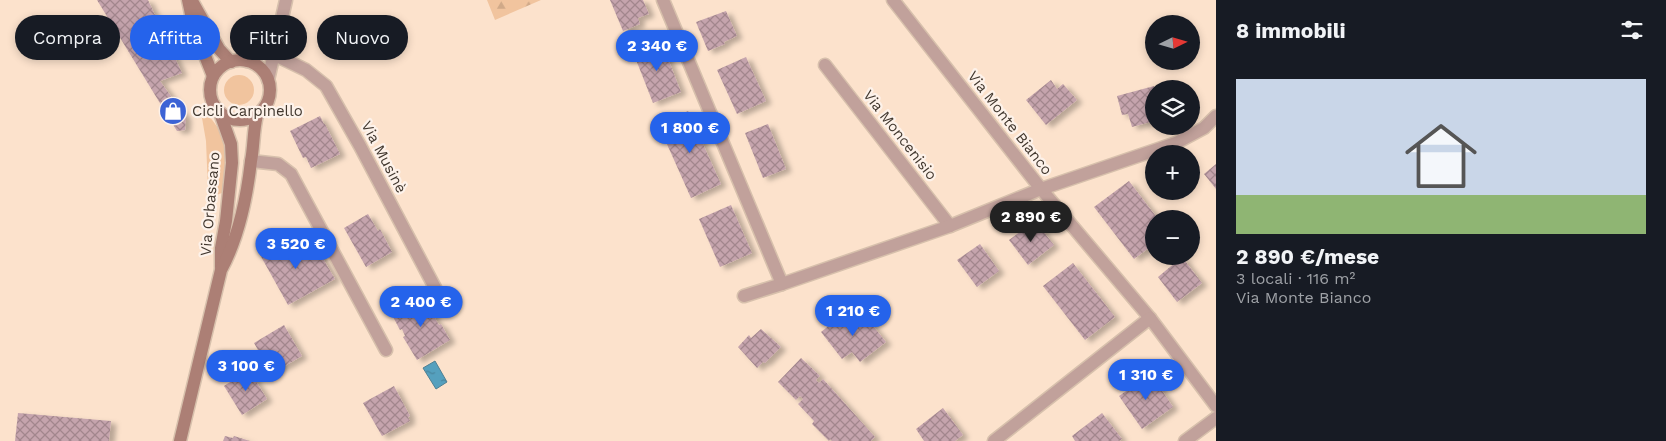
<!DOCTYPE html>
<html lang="it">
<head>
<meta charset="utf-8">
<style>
	body { margin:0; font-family:"Work Sans",sans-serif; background:#20242c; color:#f1f3f6; height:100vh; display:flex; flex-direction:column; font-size:19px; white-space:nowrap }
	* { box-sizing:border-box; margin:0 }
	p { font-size:16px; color:#9ea1a6 }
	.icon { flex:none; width:28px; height:28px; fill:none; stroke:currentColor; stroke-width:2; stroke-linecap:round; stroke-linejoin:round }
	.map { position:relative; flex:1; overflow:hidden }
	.panel { display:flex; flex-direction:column; background:#171b24; width:450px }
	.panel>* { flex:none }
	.guide { position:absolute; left:15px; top:15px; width:475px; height:45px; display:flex; gap:10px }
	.needle { width:32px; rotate:85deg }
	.tools { position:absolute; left:1145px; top:15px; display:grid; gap:10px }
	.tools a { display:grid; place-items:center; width:55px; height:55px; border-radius:50%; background:#171b24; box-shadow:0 2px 8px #0003; font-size:25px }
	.price { position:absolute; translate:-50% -42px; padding:0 11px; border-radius:18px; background:#2563eb; color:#fff; font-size:16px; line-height:32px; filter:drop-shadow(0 1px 2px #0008) }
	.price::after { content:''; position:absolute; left:50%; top:30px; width:15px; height:11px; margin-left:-8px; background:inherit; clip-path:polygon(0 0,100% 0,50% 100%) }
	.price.selected { background:#222; color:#fff }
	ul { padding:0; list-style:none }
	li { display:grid; align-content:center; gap:10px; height:265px; padding:0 20px }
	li+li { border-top:1px solid #363941 }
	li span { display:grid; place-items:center; height:155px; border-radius:0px; color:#555 }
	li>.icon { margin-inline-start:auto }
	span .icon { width:90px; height:90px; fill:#fffc; stroke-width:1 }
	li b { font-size:21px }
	h2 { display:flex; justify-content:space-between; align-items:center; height:60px; padding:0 20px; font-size:21px }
	.pill { padding:0 18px; border-radius:22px; background:#171b24; box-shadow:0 2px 8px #0003; font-size:18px; line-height:45px }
	.pill.selected { background:#2563eb; color:#fff }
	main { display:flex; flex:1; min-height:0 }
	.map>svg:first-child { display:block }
	.grass { fill:#f1c49e }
	.forest { fill:url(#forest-firs) }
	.water { fill:url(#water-ripples); stroke:#4f8093 }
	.building { fill:url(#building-cross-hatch); filter:url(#shadow) }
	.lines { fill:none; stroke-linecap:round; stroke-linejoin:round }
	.street-casing { stroke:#d7c0ac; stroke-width:15 }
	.secondary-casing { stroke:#d7c0ac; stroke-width:15 }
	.street { stroke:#c1a19b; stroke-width:12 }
	.secondary { stroke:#ac7f75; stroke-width:12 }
	.labels { text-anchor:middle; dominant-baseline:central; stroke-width:4.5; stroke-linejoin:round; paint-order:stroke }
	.poi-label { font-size:15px; fill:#41372e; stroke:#fdf2ea; text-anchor:start }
	.street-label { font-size:15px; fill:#41372e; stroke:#fdf2ea }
</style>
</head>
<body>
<main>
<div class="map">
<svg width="1216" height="441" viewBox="0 0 1216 441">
	<defs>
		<pattern id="forest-firs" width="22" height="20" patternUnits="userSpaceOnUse" patternTransform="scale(1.25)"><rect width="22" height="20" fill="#f1c49e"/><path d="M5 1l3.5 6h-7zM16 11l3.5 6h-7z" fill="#d0a988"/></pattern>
		<pattern id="water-ripples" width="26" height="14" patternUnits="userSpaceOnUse" patternTransform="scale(1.25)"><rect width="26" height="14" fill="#55a0be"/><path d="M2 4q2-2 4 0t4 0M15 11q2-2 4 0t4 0" fill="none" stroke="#48839b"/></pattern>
		<pattern id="building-cross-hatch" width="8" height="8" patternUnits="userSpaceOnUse" patternTransform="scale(1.25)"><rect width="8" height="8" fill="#c5a4ad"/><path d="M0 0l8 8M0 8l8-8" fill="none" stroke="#a2868d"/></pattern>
		<filter id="shadow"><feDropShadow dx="5.5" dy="3" stdDeviation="2.5" flood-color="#0004"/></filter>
	</defs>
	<rect width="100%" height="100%" fill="#fce2cc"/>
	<g class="grass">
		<circle cx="239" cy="90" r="15"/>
		<path d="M204,110c7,9 17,19 20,31 4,16 0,36 -2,52l-9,3 -5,-6 -2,-49 -4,-23z"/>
	</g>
	<polygon class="forest" points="487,0 541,0 495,20"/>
	<polygon class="water" points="435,361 447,382 436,389 423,368"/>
	<g class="building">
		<polygon points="97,0 148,0 182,73 160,81 186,117 185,130 177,131"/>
		<polygon points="610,0 643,0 649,14 638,18 640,24 623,31"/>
		<polygon points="726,11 737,36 724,42 725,44 708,51 696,22"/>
		<polygon points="661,41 681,92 653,103 633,52"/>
		<polygon points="746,57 766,101 737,114 717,70"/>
		<polygon points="1051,80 1057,89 1063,84 1077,100 1046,125 1026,100"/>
		<polygon points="1154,86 1154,121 1132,127 1128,114 1122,115 1117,96"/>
		<polygon points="688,111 721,184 691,198 658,124"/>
		<polygon points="320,116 324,124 325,124 340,154 311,168 306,157 303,158 290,131"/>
		<polygon points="768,124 786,169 763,178 745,133"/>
		<polygon points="1216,164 1216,189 1204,174"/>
		<polygon points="1129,181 1158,219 1154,219 1154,244 1134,259 1094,207"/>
		<polygon points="731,205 752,253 720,267 699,219"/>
		<polygon points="368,214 378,231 380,229 392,252 366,267 344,228"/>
		<polygon points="1035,221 1054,245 1028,265 1009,240"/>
		<polygon points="289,236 302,259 318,250 335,279 288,305 259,253"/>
		<polygon points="980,244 999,271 977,287 957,260"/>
		<polygon points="1182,257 1202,283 1177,302 1158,277"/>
		<polygon points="1073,263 1115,317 1085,340 1043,286"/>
		<polygon points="426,296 435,313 433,315 439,325 441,324 450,340 417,360 403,337 405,336 402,329 400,330 392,315"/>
		<polygon points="846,312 855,324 865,316 886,342 860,362 852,352 842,359 821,332"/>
		<polygon points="284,325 302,356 269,375 256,352 258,350 254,343"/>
		<polygon points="761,329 781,347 765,363 763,362 757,368 738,347 749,335 751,338"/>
		<polygon points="801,358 820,376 816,380 819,383 823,379 875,437 871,441 832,441 830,439 829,441 812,424 814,421 798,404 803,399 800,396 796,400 778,382"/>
		<polygon points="249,370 267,399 242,415 224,386"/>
		<polygon points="1151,374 1173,407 1142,429 1119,396"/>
		<polygon points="394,386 410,416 408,417 410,421 382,436 363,403"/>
		<polygon points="943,408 963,435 955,441 924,441 916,429"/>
		<polygon points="18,413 111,421 109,441 15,441"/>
		<polygon points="1102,413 1122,439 1119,441 1075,441 1072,436"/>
		<polygon points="225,436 233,438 234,436 250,441 223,441"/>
	</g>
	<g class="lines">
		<g class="street-casing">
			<g id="street">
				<polyline points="663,0 782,284"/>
				<polyline points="893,0 1041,189 1150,318 1216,406"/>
				<polyline points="273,54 306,70 326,86 360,146 441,299"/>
				<polyline points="247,61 276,40"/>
				<polyline points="825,65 950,226"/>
				<polyline points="268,80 286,0"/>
				<polyline points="251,161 278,164 291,174 386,350"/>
				<polyline points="744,296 782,284 950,226 1041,189 1176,143 1204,128 1216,116"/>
				<polyline points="994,441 1150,318"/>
				<polyline points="1185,441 1216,418"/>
			</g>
		</g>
		<g class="secondary-casing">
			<g id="secondary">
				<polyline points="188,0 194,28 213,76"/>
				<polyline points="192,1 219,49 231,62"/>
				<circle cx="240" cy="90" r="30"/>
				<polyline points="220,113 231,144 232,163 226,221 221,248 221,267"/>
				<path d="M180,441l41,-171c17,-31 26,-74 30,-109 3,-15 2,-30 6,-46"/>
			</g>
		</g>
		<use href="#street" class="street"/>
		<use href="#secondary" class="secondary"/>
	</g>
	<defs>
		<g id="shop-disc" transform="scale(1.4375)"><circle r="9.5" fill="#3c63d5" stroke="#fdf2ea"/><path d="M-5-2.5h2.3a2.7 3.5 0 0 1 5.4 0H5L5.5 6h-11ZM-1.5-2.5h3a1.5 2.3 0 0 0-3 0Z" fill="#fff"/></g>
	</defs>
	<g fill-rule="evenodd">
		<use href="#shop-disc" x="173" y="111"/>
	</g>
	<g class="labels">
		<g class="poi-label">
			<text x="192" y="111">Cicli Carpinello</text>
		</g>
		<g class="street-label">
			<text transform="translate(1010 123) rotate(52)">Via Monte Bianco</text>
			<text transform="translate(900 135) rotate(52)">Via Moncenisio</text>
			<text transform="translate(384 157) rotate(62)">Via Musinè</text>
			<text transform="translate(210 204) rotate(-85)">Via Orbassano</text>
		</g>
	</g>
</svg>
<div class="tools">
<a><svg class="needle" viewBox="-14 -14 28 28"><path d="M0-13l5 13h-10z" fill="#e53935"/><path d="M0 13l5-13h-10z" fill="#9ea1a6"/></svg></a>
<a><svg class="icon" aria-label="layers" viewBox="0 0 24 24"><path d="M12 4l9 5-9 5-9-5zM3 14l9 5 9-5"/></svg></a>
<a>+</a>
<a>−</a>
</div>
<b class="price" style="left:657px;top:72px">2 340 €</b>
<b class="price" style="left:690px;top:154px">1 800 €</b>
<b class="price selected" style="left:1031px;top:243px">2 890 €</b>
<b class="price" style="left:296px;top:270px">3 520 €</b>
<b class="price" style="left:421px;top:328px">2 400 €</b>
<b class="price" style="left:853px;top:337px">1 210 €</b>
<b class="price" style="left:246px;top:392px">3 100 €</b>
<b class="price" style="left:1146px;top:401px">1 310 €</b>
<div class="guide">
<a class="pill">Compra</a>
<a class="pill selected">Affitta</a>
<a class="pill">Filtri</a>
<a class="pill">Nuovo</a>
</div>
</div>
<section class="panel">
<h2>8 immobili<svg class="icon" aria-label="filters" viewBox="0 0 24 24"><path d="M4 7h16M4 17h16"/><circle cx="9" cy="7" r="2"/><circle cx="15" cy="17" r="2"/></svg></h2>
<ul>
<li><span style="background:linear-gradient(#c9d6e8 75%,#8fb573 0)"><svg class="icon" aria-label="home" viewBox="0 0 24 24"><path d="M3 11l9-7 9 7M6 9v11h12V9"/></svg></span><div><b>2 890 €/mese</b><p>3 locali · 116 m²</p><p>Via Monte Bianco</p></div></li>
</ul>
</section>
</main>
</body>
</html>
